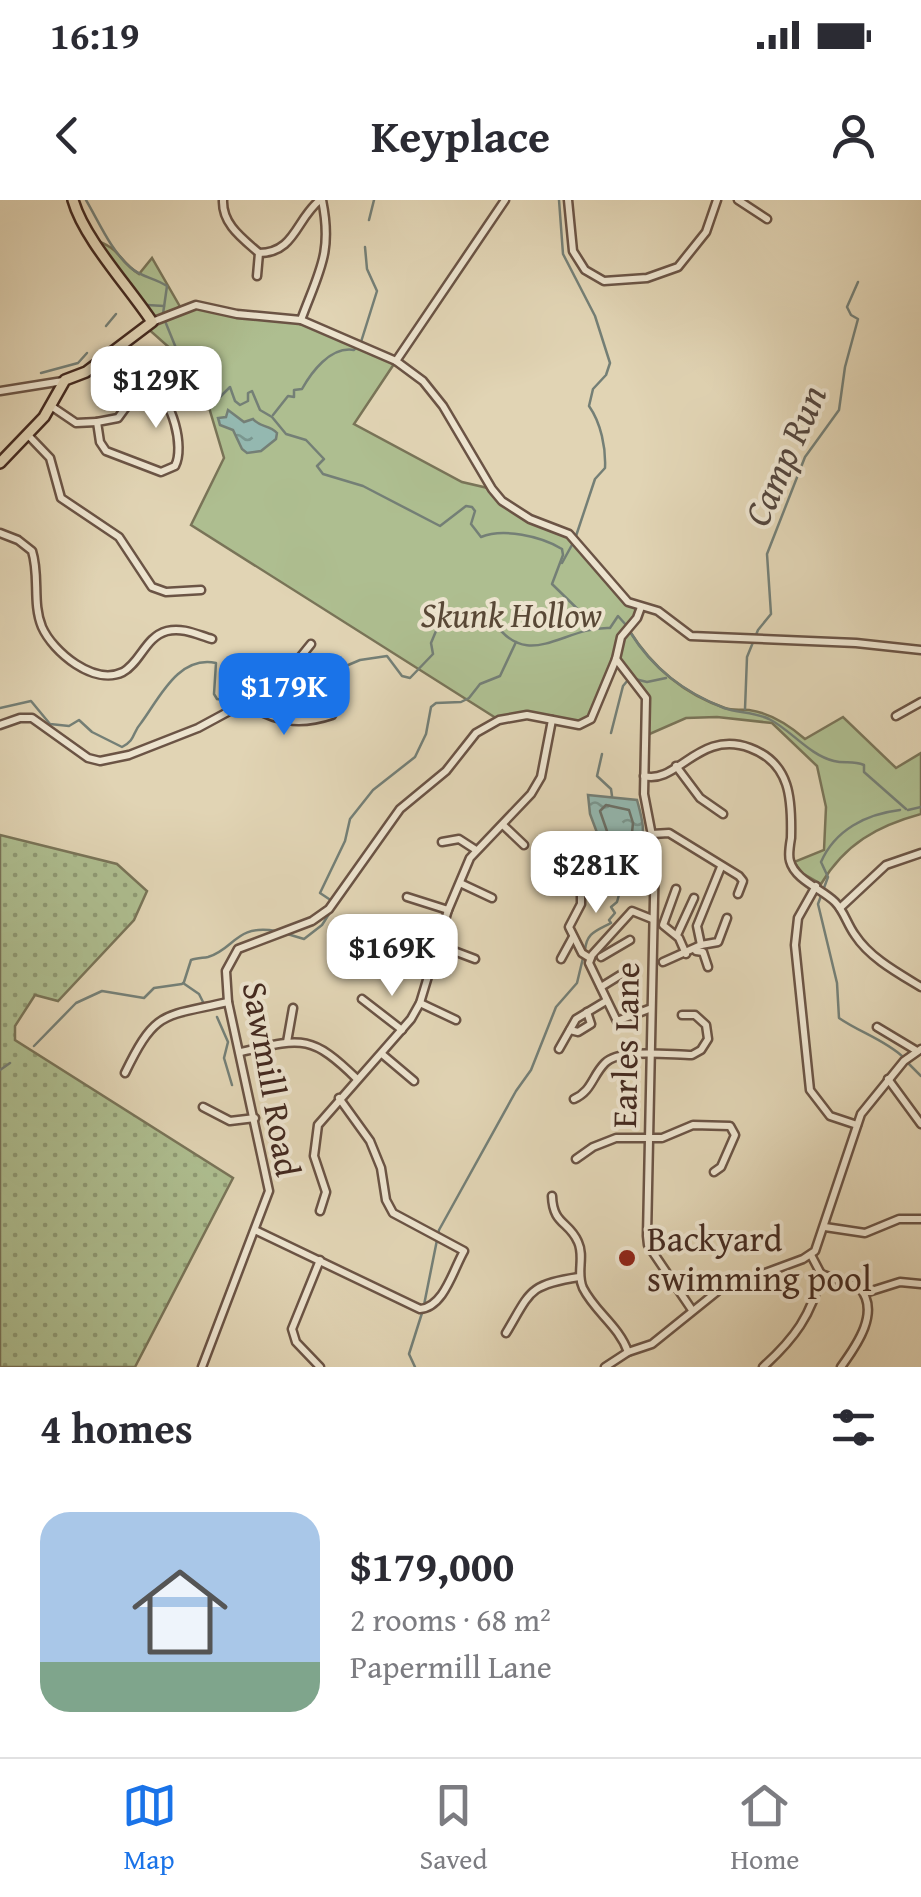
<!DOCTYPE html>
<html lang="en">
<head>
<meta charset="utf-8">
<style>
	body { margin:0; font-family:"Gentium Book Plus",serif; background:#f2f2f3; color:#2b2b33; height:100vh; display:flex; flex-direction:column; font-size:38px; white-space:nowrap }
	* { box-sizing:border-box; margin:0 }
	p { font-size:32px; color:#7c7c81 }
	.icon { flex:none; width:55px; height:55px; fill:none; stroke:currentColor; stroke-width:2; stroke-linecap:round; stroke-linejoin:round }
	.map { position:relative; height:1167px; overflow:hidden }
	.sheet { display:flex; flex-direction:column; background:#fff; flex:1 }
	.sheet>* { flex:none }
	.price { position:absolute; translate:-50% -85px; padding:0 22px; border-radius:20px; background:#fff; color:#222; font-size:32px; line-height:65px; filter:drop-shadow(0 2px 5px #0008) }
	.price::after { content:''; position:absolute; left:50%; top:60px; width:30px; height:22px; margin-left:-15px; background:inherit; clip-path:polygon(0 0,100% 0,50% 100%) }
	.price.active { background:#1a73e8; color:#fff }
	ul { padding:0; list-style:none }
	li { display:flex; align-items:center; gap:30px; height:250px; padding:0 40px }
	li span { display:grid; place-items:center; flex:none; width:280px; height:200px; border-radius:30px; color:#555 }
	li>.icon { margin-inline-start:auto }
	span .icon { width:120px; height:120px; fill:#fffc; stroke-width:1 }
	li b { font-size:42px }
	h2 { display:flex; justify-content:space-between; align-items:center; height:120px; padding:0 40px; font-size:42px }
	.status { display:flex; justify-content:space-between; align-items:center; height:70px; padding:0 50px; background:#fff; direction:ltr }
	.status svg { height:28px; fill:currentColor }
	header { display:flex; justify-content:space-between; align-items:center; height:130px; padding:0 40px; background:#fff; font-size:45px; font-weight:800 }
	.menu { display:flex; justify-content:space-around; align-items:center; height:140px; border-top:2px solid #e1e1e2; background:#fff; font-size:28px; color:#7c7c81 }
	.menu a { display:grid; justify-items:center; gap:5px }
	.menu .active { color:#1a73e8 }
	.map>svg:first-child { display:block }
	.grass { fill:url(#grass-dots); stroke:#797458; stroke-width:2.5 }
	.park { fill:#aebe90; stroke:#797458; stroke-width:2.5 }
	.water { fill:url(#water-ripples); stroke:#747f76; stroke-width:2.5 }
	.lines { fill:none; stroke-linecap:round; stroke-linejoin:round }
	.shore { stroke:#6c7168; stroke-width:2.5 }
	.stream { stroke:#747f76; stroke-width:2.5 }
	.minor-casing { stroke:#6b5445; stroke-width:11 }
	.major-casing { stroke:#442a20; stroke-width:14 }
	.minor { stroke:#ece3ce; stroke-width:6 }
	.major { stroke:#e1d4b4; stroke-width:9 }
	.poi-dot { fill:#8f2418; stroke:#ece3ce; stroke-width:4 }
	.labels { text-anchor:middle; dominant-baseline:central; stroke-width:8; stroke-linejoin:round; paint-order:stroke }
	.park-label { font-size:35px; font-style:italic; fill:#594836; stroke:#ece3ce }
	.street-label { font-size:35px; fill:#442a20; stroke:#ece3ce }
	.poi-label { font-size:35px; fill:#442a20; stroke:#ece3ce; text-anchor:start }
	.water-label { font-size:38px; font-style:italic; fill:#54463d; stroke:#ece3ce }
</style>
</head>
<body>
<div class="status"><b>16:19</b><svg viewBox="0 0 49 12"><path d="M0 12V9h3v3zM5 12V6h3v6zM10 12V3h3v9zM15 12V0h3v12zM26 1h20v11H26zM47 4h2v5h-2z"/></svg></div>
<header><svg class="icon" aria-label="back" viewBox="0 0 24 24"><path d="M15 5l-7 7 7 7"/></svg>Keyplace<svg class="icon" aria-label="person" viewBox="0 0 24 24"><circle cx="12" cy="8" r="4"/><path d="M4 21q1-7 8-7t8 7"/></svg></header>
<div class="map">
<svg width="921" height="1167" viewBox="0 0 921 1167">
	<defs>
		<pattern id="grass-dots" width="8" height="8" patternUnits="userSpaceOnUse" patternTransform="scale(2.5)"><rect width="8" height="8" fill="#aebe90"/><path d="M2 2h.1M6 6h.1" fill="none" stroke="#8f9b75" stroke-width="1.8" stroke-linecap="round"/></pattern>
		<pattern id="water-ripples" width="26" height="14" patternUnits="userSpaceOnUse" patternTransform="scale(2.5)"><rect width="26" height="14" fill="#94b8b0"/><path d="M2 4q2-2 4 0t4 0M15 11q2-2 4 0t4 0" fill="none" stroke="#7a968f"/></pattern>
	</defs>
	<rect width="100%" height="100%" fill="#e1d4b4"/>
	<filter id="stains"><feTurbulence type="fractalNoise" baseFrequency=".002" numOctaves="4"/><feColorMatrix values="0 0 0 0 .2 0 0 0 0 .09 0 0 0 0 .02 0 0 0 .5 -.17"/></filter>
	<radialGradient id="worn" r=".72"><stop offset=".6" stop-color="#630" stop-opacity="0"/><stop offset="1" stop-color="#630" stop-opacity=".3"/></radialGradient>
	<polygon class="grass" points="0,635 117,664 147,691 134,720 58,801 35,795 15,826 15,840 233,978 135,1167 0,1167"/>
	<path class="park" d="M92,39c31,10 24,20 47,35l13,-16 30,52 14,-5 105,15 95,41 -42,63 108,58 30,7 38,30 35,12 58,68 18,8 -2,14 -10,9c23,37 55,64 96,78 8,3 16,1 24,2 22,3 40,15 56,29l38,-22 53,51 25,-15v61c-44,12 -76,30 -100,70l-19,-11 -8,-11 30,-12 2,-43 -9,-41 -45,-43 -55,-6 -31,1 -41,18 1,-38 -30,-38 -25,59 -6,5 -48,-9 -38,5 -308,-195 33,-67 -25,-84 -53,-47 6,-4z"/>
	<g class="water">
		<path d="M228,210l16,12 9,-3c6,8 17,6 24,14l-1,6 -15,12 -14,2 -5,-4 -9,-19 -13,-5 -2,-7 8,-1z"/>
		<path d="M588,595l49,5c5,18 10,34 1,51l-8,3 -28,-8 -12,-32z"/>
	</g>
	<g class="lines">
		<polygon class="shore" points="606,605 629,610 633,623 631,642 609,637 600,611"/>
		<g class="stream">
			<path d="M86,0c13,22 25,51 45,68 10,9 24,10 36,18l-4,28"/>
			<path d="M559,0l4,54 32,62 15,47 -4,12 -13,14 -4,17c12,17 17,42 16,62l-10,11 -19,57"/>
			<polyline points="369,20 374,0"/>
			<polyline points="147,105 164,106"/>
			<path d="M165,121l24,59 14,18 17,-1 10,-10 5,14 5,4 8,-4v-8l4,-2 8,19 12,7 14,17 20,6 18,19 -7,7 6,8 40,12 77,40 26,-20 6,1 3,4 -4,13 10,13c22,-9 60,-1 81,12l1,6 -11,29 44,43"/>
			<polyline points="106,126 116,114"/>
			<polyline points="41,173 78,163 87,153"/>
			<path d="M273,215l15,-19 6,1v-7l8,-1c9,-16 28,-43 52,-39l7,-8 16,-51 -10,-22 -2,-22"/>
			<polyline points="562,363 573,343"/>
			<path d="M630,432c23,37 54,60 94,76 14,5 30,4 45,11 22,11 40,36 65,42 11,3 18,-1 30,4v7l42,37"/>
			<polyline points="635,479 647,482 666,478"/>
			<path d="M254,502l35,-6 19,-14 52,-22 27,-4 15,20 8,2 23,-24 -2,-11 5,-12 41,-17 15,5c35,55 71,7 118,9l8,-12 8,9"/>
			<path d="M0,508l31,-7 19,23 19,2 10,-6 13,12 30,15c14,-7 10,-14 19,-24 18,-24 37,-68 75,-60l-2,31 3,5 17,3 12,-3"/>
			<polyline points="745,509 747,457 758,430 771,414 767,354 805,257 839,210 845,167 858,119 851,115 847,107 858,82"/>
			<polyline points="611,533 623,486 628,480"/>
			<polyline points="602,554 597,576 611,589 612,596"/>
			<path d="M900,610c-34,4 -65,20 -79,52l7,15 -10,27 19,79 2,35c20,14 46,22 64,39"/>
			<polyline points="908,610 921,607"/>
			<polyline points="332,701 320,693 345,641 350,619 373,590 415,557 426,534 431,507 436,503 461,502 469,498 480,484 500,476 516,442"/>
			<polyline points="284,733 304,739 322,725 329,714"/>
			<path d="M585,751c1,-18 11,-20 26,-28l-2,-3 6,-7 -4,-6 6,-5 13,-48"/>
			<path d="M184,782l7,-22c6,-2 12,-2 17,-3 27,-8 27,-33 68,-26"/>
			<polyline points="183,783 199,794 204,804"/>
			<polyline points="217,817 228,842 224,858 232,885"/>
			<polyline points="34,846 76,803 102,791 144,798 154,788 182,784"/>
			<polyline points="908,863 921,876"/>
			<polyline points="0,870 10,863"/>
			<polyline points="424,1105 439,1030 516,891 531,870 556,807 577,783 583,758"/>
			<polyline points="415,1167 409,1154 422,1113"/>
		</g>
		<g class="minor-casing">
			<g id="minor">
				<path d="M223,0c-1,24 19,38 36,53 36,0 37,-34 61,-53"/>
				<polyline points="568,0 573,51 585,70 604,81 647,78 678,67 706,32 717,0"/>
				<polyline points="738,0 767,19"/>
				<polyline points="257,76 259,53"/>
				<path d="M301,120c18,-49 32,-67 21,-120"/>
				<polyline points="152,122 196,105 237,114 301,120 396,161 423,181 443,206 492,289 502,301 530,319 569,334 628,402 658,411 691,436 856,443 921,450"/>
				<polyline points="396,161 505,0"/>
				<path d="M153,188c19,11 32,59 22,78l-14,6 -55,-21 -6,-9 -3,-20 21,-4 19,-26z"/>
				<polyline points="0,191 63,181"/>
				<polyline points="51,206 76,223 97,222"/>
				<polyline points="28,235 50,258 61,298 119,337 152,387 166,392 201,390"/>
				<path d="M0,333l18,7 14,11c8,25 0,52 10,76 11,25 52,59 81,45 18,-10 22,-35 44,-41 16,-4 31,4 45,8"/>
				<polyline points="616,459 646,498 644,594 655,651 647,1036 648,1045 692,1110"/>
				<path d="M245,502c28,20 55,24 87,13"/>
				<polyline points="896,516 921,502"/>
				<polyline points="0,525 20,518 32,518 88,558 100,561 129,555 198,528 248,501 273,491 311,444"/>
				<polyline points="676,566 700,598 723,614"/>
				<path d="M644,576c33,9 55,-47 106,-28 41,15 42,52 41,90 -1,6 -3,17 -1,23 5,19 32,28 45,41 9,9 12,22 20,33 15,23 43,38 66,52"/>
				<polyline points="503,625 524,645"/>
				<polyline points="652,634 669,633 739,676 743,681 738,694"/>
				<polyline points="442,642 459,639 476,650"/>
				<polyline points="460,683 492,698"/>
				<polyline points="816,686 798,718 795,745 810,890 830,916 857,925"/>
				<polyline points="581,687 581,704 569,727 582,753 590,758"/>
				<polyline points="676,689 663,725 679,738 686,754"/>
				<polyline points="407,697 448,710"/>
				<polyline points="840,708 886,665 921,653"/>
				<polyline points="677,735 694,698"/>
				<polyline points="438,745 475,759"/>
				<polyline points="701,745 697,726 721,667"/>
				<polyline points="380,750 428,773"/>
				<polyline points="696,751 703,752 708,767"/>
				<polyline points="601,757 630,740"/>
				<polyline points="561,759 573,737"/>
				<polyline points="663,762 701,745 718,742 727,718"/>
				<polyline points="601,787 635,766"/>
				<polyline points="362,799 402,830"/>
				<polyline points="420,803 456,820"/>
				<polyline points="649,809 617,821 589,763 592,755 632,711 652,719"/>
				<polyline points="877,827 917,851"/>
				<polyline points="570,830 578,832 591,824 587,812"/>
				<polyline points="287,842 293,808"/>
				<polyline points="559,849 576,819 606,801"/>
				<path d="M241,852c61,-14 70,-18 116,27"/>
				<polyline points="382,854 414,881"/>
				<path d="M125,873c31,-64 38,-56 103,-71"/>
				<polyline points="888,879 921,924"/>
				<path d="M574,899c18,-8 18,-23 31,-36 15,-15 65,-8 87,-8l9,-5 7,-11 -2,-14 -11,-10h-13"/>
				<polyline points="203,907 230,921 255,918"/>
				<polyline points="576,959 593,947 616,938 662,938 693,925 730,926 735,935 721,967 714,972"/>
				<path d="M552,996c1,29 17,25 26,46 7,15 -2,31 5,46 12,24 36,38 45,64"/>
				<polyline points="320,1011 326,992 314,956 318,925 411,819 420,803 448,710 470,658 531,594 541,577 552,520"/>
				<polyline points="825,1027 865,1033 899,1019 921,1019"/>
				<path d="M257,1031l163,78c24,-2 33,-39 44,-58l-71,-38 -7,-13 -5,-32 -11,-27 -31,-43"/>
				<path d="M821,1074l38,13c22,24 -2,58 -18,80"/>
				<polyline points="865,1093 900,1082 921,1084"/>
				<path d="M506,1133c25,-42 22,-48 73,-56"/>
				<polyline points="202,1167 269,991 228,802 226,771 238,749 312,721 329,709 400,609 446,571 476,533 499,520 527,515 579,525 591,519 616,459 621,437 637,418 641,407"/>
				<polyline points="320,1167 296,1142 292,1129 320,1060"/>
				<polyline points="605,1167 628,1152 652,1144 719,1090 803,1059 815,1051 861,914 904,861 921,849"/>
				<path d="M763,1167c31,-28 49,-52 58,-93l-10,-19"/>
			</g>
		</g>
		<g class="major-casing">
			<path id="major" d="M0,263l44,-46 21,-37 21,-8 66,-50c-23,-35 -68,-83 -79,-122"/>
		</g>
		<use href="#minor" class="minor"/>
		<use href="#major" class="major"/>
	</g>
	<circle class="poi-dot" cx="627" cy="1058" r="10"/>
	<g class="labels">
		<g class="park-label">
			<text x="511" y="414">Skunk Hollow</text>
		</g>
		<g class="street-label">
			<text transform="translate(625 845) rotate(-89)">Earles Lane</text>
			<text transform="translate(272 879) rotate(80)">Sawmill Road</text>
		</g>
		<g class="poi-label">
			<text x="647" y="1038">Backyard<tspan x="647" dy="40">swimming pool</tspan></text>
		</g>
		<g class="water-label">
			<text transform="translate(784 255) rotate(-66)">Camp Run</text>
		</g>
	</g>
	<rect width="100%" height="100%" filter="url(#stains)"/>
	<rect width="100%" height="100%" fill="url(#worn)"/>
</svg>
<b class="price" style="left:156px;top:231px">$129K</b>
<b class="price active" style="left:284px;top:538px">$179K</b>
<b class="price" style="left:596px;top:716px">$281K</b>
<b class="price" style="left:392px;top:799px">$169K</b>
</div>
<section class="sheet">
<h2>4 homes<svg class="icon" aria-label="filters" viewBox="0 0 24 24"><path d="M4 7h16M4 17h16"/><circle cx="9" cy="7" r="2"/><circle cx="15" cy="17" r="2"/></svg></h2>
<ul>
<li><span style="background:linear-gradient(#a9c7e8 75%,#7fa58c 0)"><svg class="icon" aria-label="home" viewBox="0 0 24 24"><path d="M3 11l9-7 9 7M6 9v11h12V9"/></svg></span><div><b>$179,000</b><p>2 rooms · 68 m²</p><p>Papermill Lane</p></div></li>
</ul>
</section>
<nav class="menu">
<a class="active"><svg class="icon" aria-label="map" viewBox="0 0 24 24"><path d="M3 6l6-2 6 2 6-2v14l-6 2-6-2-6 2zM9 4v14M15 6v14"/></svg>Map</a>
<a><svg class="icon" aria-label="saved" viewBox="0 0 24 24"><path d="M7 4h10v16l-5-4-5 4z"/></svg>Saved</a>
<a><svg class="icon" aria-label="home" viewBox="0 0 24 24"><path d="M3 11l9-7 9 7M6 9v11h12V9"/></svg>Home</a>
</nav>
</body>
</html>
